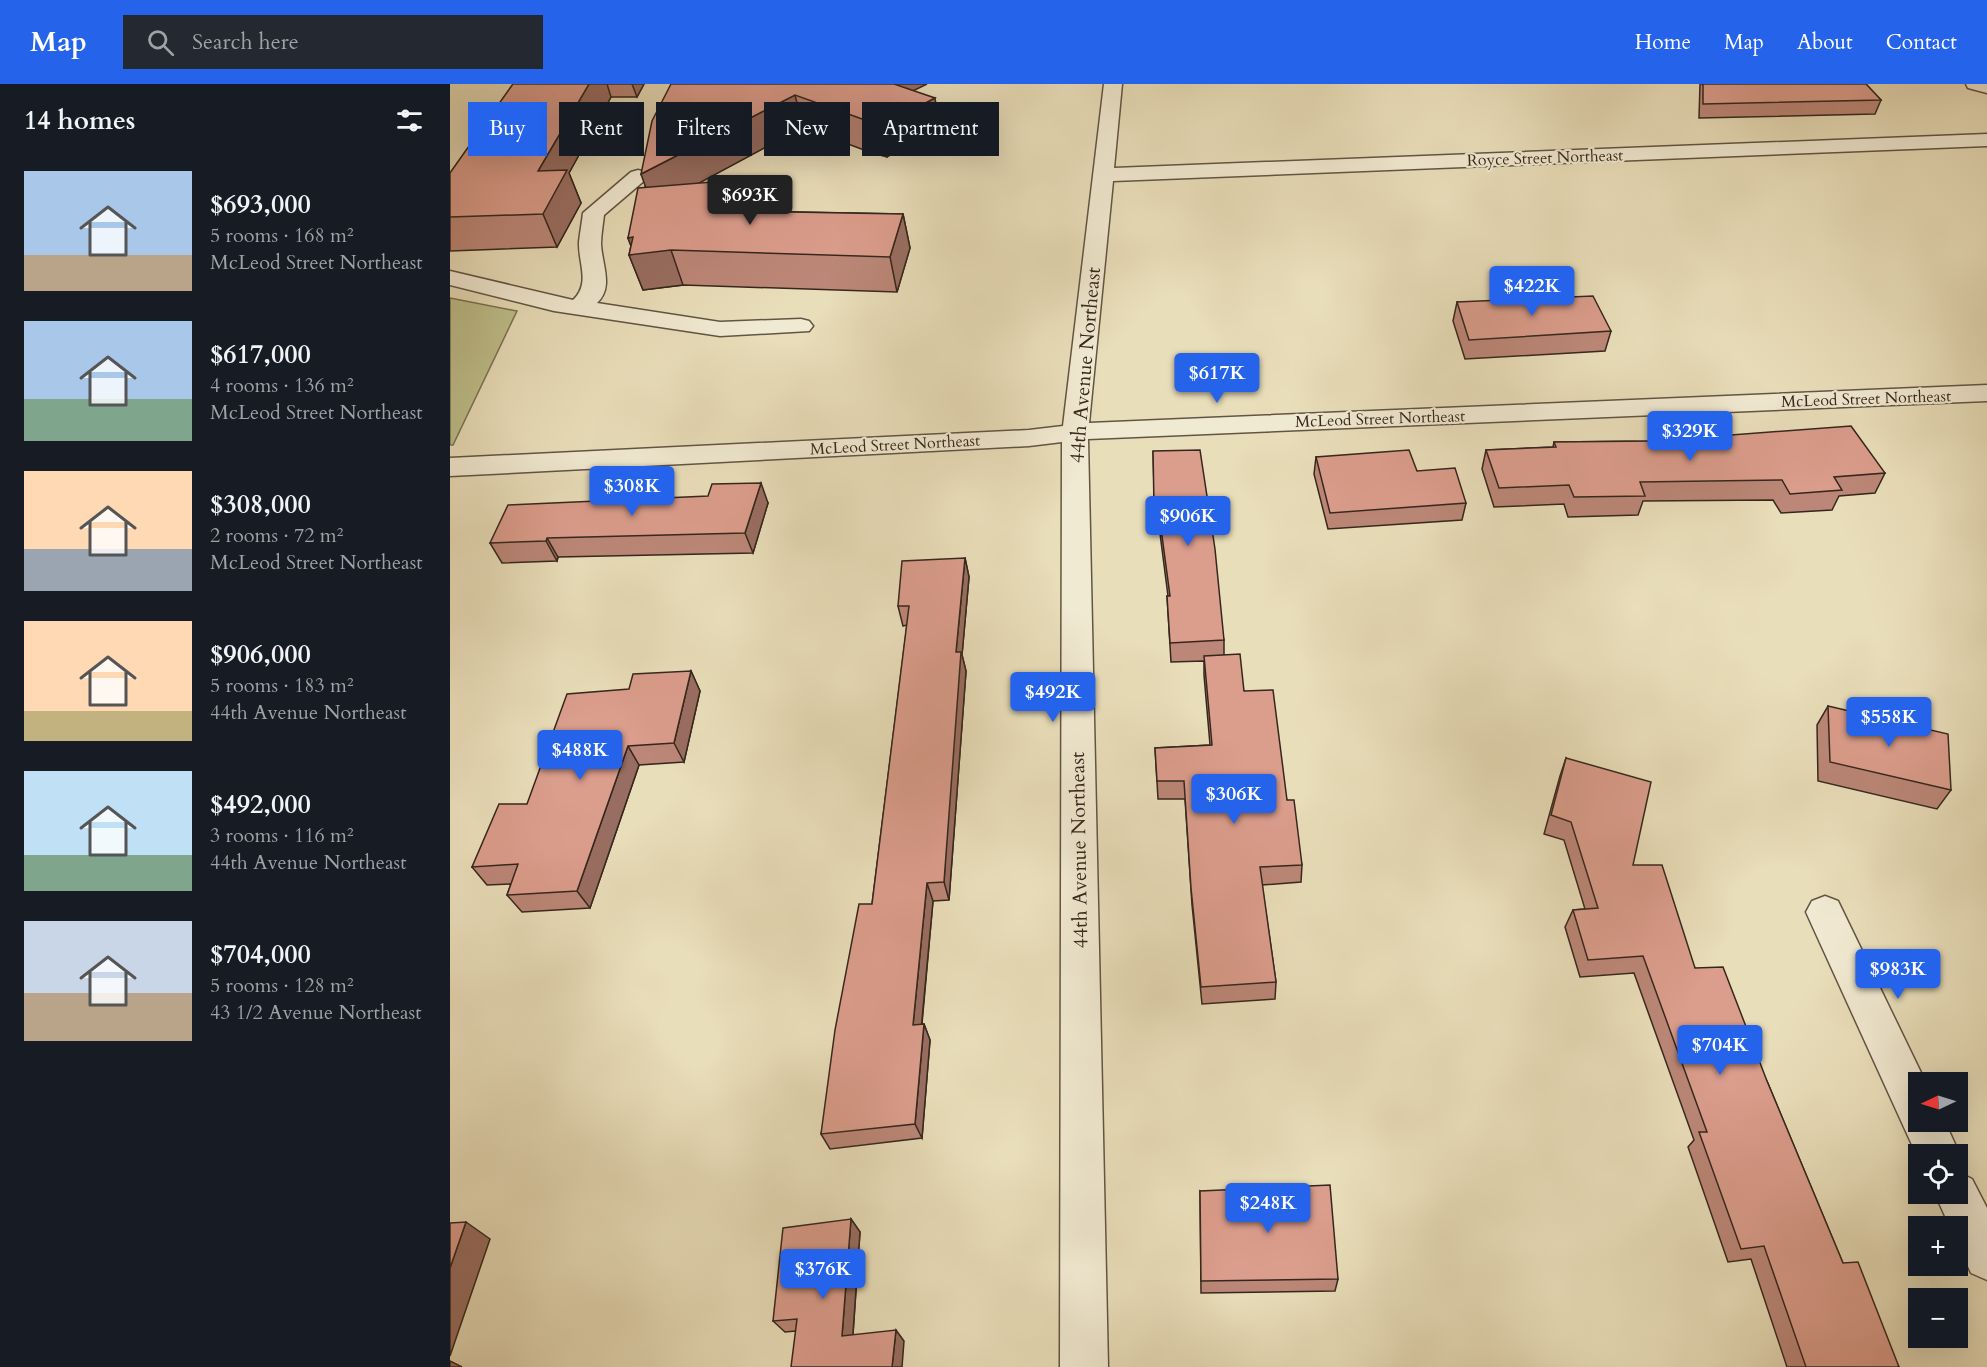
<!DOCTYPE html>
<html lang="en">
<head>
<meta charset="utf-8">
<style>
	body { margin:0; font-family:Cardo,serif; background:#242831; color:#f1f3f6; height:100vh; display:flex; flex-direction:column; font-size:22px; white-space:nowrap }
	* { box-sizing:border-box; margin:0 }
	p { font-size:20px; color:#9ea1a6 }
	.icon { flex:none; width:33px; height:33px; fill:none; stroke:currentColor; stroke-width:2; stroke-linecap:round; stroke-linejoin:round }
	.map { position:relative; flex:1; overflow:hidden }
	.sheet { display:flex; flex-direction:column; background:#171b24; width:450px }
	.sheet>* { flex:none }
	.hud { position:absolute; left:18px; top:18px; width:570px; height:54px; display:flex; gap:12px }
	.needle { width:39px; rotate:266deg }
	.fabs { position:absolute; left:1458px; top:988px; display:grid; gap:12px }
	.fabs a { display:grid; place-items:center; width:60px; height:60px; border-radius:0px; background:#171b24; box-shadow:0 6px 24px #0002; font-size:30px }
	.price { position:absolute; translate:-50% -51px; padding:0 14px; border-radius:6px; background:#2563eb; color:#fff; font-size:20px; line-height:39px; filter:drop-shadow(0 2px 3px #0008) }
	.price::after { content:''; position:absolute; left:50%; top:36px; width:18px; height:14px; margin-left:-9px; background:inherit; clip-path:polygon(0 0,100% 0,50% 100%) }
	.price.active { background:#222; color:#fff }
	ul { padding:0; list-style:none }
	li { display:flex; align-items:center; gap:18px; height:150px; padding:0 24px }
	li span { display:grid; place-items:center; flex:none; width:168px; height:120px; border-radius:0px; color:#555 }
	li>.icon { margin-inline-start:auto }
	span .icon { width:72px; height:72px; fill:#fffc; stroke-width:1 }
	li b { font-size:26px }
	h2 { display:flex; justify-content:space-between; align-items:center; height:72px; padding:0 24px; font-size:26px }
	.tag { padding:0 21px; border-radius:0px; background:#171b24; box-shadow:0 6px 24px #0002; font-size:21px; line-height:54px }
	.tag.active { background:#2563eb; color:#fff }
	header { display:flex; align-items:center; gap:36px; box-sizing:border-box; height:84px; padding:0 30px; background:#2563eb; color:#fff }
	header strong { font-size:28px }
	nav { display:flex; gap:33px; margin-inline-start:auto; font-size:21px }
	.search { width:420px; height:54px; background:#242831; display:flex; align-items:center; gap:15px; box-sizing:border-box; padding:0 21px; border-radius:0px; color:#9ea1a6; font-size:22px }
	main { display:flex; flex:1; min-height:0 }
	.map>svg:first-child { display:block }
	.green { fill:#bebf8b; stroke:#7a7354; stroke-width:1.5 }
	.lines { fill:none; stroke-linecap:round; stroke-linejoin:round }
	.minor-casing { stroke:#625544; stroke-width:3 }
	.minor { fill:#f1ead2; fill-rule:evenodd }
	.wall { fill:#bc8778; stroke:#35271d; stroke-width:1.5 }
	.shaded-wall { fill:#996e62; stroke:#35271d; stroke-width:1.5 }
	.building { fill:#db9d8c; stroke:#35271d; stroke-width:1.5 }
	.labels { text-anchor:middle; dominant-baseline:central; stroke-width:4.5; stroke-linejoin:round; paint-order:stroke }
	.far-street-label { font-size:16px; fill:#35271d; stroke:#f1ead2 }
	.street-label { font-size:20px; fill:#35271d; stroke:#f1ead2 }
</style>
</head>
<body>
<header>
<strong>Map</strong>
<div class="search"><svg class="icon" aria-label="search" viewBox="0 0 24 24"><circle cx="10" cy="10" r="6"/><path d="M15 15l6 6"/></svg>Search here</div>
<nav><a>Home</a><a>Map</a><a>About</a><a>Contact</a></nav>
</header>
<main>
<section class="sheet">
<h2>14 homes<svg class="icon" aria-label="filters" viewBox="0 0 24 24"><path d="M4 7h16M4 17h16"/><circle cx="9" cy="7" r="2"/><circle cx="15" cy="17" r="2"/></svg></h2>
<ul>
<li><span style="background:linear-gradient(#a9c7e8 70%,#b9a48a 0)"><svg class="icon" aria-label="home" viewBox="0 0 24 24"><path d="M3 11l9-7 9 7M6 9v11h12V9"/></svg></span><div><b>$693,000</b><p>5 rooms · 168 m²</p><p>McLeod Street Northeast</p></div></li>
<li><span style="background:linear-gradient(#a9c7e8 65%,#7fa58c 0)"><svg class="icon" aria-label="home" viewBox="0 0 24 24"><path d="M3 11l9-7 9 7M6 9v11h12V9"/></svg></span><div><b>$617,000</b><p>4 rooms · 136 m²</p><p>McLeod Street Northeast</p></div></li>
<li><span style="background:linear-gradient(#ffd9b3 65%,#9aa5b1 0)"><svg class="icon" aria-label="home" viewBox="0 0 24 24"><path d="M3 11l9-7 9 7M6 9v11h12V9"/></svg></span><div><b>$308,000</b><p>2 rooms · 72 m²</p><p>McLeod Street Northeast</p></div></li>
<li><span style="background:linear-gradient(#ffd9b3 75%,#c2b280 0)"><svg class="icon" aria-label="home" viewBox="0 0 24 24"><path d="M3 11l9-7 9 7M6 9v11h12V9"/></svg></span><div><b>$906,000</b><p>5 rooms · 183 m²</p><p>44th Avenue Northeast</p></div></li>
<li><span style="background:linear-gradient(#bfe0f5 70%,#7fa58c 0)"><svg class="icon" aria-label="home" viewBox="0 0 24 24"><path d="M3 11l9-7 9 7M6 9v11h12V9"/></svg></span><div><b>$492,000</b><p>3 rooms · 116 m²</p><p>44th Avenue Northeast</p></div></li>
<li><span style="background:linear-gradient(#c9d6e8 60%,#b9a48a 0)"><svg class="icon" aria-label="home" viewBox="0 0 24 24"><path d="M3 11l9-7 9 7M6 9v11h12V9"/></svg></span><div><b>$704,000</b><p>5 rooms · 128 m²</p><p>43 1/2 Avenue Northeast</p></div></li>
</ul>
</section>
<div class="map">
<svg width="1537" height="1283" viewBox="0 0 1537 1283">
	<rect width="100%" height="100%" fill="#e9deba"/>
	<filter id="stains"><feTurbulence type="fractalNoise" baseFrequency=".00333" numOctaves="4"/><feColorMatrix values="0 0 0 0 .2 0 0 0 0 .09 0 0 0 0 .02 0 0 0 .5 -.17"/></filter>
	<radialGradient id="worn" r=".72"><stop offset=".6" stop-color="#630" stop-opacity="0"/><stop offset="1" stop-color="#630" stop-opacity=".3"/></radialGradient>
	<polygon class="green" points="0,214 67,227 3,361 0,361"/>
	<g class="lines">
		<g class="minor-casing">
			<g id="minor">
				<polygon points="654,0 672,0 664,84 1537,50 1537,62 663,97 639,339 1537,301 1537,317 638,355 658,1283 610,1283 612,358 579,362 0,392 0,374 579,346 613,342"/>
				<polygon points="1516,0 1537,0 1537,9 1518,4"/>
				<path d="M188,86l7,2 3,4 -3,4 -41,35c-1,9 -3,20 -3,29 1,21 13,43 -4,59l123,19 81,-3 8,2 4,5 -4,5 -89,5 -166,-25 -104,-26v-14l123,29c18,-17 5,-37 6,-58 1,-10 3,-20 4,-29l48,-41z"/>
				<polygon points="1375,812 1388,817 1476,999 1468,999 1468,1038 1495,1038 1510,1071 1508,1078 1508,1071 1468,1071 1468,1074 1356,828 1362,817"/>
				<polygon points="1508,1088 1522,1095 1537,1124 1537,1196 1521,1189 1508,1160 1508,1143 1500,1143 1485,1110 1508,1110"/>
			</g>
		</g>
		<use href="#minor" class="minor"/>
	</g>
	<g class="wall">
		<polygon points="63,0 194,0 187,13 161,13 119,89 131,119 107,163 0,167 0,89"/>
		<polygon points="221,0 464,7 490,46 450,69 446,67 437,73 422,69 353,43 248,99 296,127 453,130 460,164 447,208 233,201 193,206 179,171 181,162 178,154 195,103"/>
		<polygon points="1250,0 1416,0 1431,16 1425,30 1249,34"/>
		<polygon points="1007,218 1161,247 1155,267 1015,275 1003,237"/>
		<polygon points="1201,352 1242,354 1435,389 1425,409 1389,412 1382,426 1331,429 1323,416 1193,417 1188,431 1118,433 1114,420 1044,423 1032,385 1036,366 1103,363 1104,358 1199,357"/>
		<polygon points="703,367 774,556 774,571 794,607 837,716 852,781 851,798 812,801 826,898 825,915 752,920 742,821 735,715 708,715 705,664 760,661 754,591 754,577 721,578 717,512 718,512 709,442 705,442"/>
		<polygon points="866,373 967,387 1016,419 1012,436 878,445 864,390"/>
		<polygon points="318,419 303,469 108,473 107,477 52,479 40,459"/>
		<polygon points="515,474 519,493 512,571 516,587 499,816 483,817 472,940 474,940 480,956 472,1054 380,1065 371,1050 422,820 457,541 453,542 448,522"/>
		<polygon points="241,587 250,607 234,678 189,681 140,824 72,828 57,811 61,800 37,801 22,783 77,720"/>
		<polygon points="1378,622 1501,706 1487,725 1368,697 1367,641"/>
		<polygon points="1116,674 1245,884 1317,997 1393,1179 1449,1283 1337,1283 1301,1175 1278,1178 1238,1063 1244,1056 1184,889 1130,893 1115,843 1123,826 1135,825 1114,756 1094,750 1110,692"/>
		<polygon points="750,1107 888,1195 885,1207 751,1209"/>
		<polygon points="401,1135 410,1148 403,1251 454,1257 346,1247 335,1248 323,1237"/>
	</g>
	<g class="shaded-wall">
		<polygon points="139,0 157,0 161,13 119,89 131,119 107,163 93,130 88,87"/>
		<polygon points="182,0 194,0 187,13"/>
		<polygon points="423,0 477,0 428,24"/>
		<polygon points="345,11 353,43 203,124 191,90"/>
		<polygon points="485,14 490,46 450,69 443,36"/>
		<polygon points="440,35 446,67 437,73 430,40"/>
		<polygon points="287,96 297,130 283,127"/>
		<polygon points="453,130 460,164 447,208 440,173"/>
		<polygon points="183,153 221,166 233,201 193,206 179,171 184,170 178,154"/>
		<polygon points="311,399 318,419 303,469 295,449"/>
		<polygon points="97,454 108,473 107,477 96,457"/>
		<polygon points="515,474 519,493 512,571 516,587 499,816 494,798 506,568"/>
		<polygon points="241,587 250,607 234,678 224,659"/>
		<polygon points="178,662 189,681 140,824 127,807"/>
		<polygon points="477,799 483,817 470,957 463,941"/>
		<polygon points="474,940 480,956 472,1054 465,1040"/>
		<polygon points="401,1135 410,1148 402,1263 392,1252"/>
		<polygon points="16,1138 40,1155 0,1272 0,1184"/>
		<polygon points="446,1246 454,1257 452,1283 442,1283"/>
		<polygon points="0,1277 12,1283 0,1283"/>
	</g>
	<g class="building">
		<polygon points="63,0 139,0 88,87 117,86 93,130 0,133 0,89"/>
		<polygon points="221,0 444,0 485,14 443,36 440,35 430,40 415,36 345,11 191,90 202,37"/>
		<polygon points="1253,0 1416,0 1431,16 1253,20"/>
		<polygon points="287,96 283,127 453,130 440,173 221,166 179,171 183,153 178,154 188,104"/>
		<polygon points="1143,212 1161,247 1019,256 1007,218"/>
		<polygon points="1401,342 1435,389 1384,393 1392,406 1340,410 1332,396 1190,398 1195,412 1124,413 1119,401 1049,404 1036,366 1106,363 1104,358 1203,357 1201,352 1240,351 1242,354"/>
		<polygon points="750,366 765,465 774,556 720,559 717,512 720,512 708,422 704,422 703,367"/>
		<polygon points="959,366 967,387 1005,384 1016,419 880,429 866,373"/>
		<polygon points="311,399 295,449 97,454 96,457 40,459 58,421 258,412 262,400"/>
		<polygon points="515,474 506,568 511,568 494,798 477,799 463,941 474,940 465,1040 371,1050 385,946 409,820 422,820 459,522 448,522 452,477"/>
		<polygon points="790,570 794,607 823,606 837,716 844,716 852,781 810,783 826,898 751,903 741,804 734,697 707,697 705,664 762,661 754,572"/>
		<polygon points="241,587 224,659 178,662 127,807 57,811 68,780 22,783 49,720 77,720 117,610 179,605 183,590"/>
		<polygon points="1378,622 1498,650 1501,706 1380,678"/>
		<polygon points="1116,674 1201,698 1183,781 1212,781 1245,884 1273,883 1317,997 1393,1179 1408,1178 1449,1283 1356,1283 1314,1162 1291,1165 1249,1048 1257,1048 1193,872 1138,876 1123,826 1148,824 1121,738 1101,731"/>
		<polygon points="880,1101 888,1195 751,1197 750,1107"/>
		<polygon points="401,1135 392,1252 446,1246 442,1283 341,1283 347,1235 323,1237 333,1144"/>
		<polygon points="16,1138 0,1184 0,1139"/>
	</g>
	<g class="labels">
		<g class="far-street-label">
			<text transform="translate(1095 74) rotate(-2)">Royce Street Northeast</text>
			<text transform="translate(1416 315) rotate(-2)">McLeod Street Northeast</text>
			<text transform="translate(930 335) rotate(-2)">McLeod Street Northeast</text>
			<text transform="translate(445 361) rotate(-3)">McLeod Street Northeast</text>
		</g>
		<g class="street-label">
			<text transform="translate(635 281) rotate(-85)">44th Avenue Northeast</text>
			<text transform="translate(629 766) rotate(-91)">44th Avenue Northeast</text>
		</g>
	</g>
	<rect width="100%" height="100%" filter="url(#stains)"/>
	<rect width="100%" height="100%" fill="url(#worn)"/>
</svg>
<div class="fabs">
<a><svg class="needle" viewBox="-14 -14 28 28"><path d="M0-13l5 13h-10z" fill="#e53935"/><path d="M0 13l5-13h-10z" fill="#9ea1a6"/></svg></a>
<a><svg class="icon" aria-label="locate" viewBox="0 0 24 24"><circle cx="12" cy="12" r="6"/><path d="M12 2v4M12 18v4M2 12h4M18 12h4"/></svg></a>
<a>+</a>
<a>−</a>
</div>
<b class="price active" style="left:300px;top:142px">$693K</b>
<b class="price" style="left:1082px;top:233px">$422K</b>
<b class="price" style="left:767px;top:320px">$617K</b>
<b class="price" style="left:1240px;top:378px">$329K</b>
<b class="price" style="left:182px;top:433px">$308K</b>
<b class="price" style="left:738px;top:463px">$906K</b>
<b class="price" style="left:603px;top:639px">$492K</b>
<b class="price" style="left:1439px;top:664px">$558K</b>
<b class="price" style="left:130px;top:697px">$488K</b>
<b class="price" style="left:784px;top:741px">$306K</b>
<b class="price" style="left:1448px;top:916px">$983K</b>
<b class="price" style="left:1270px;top:992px">$704K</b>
<b class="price" style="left:818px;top:1150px">$248K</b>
<b class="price" style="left:373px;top:1216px">$376K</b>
<div class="hud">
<a class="tag active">Buy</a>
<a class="tag">Rent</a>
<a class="tag">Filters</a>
<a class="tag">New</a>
<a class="tag">Apartment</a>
</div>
</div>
</main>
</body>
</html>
